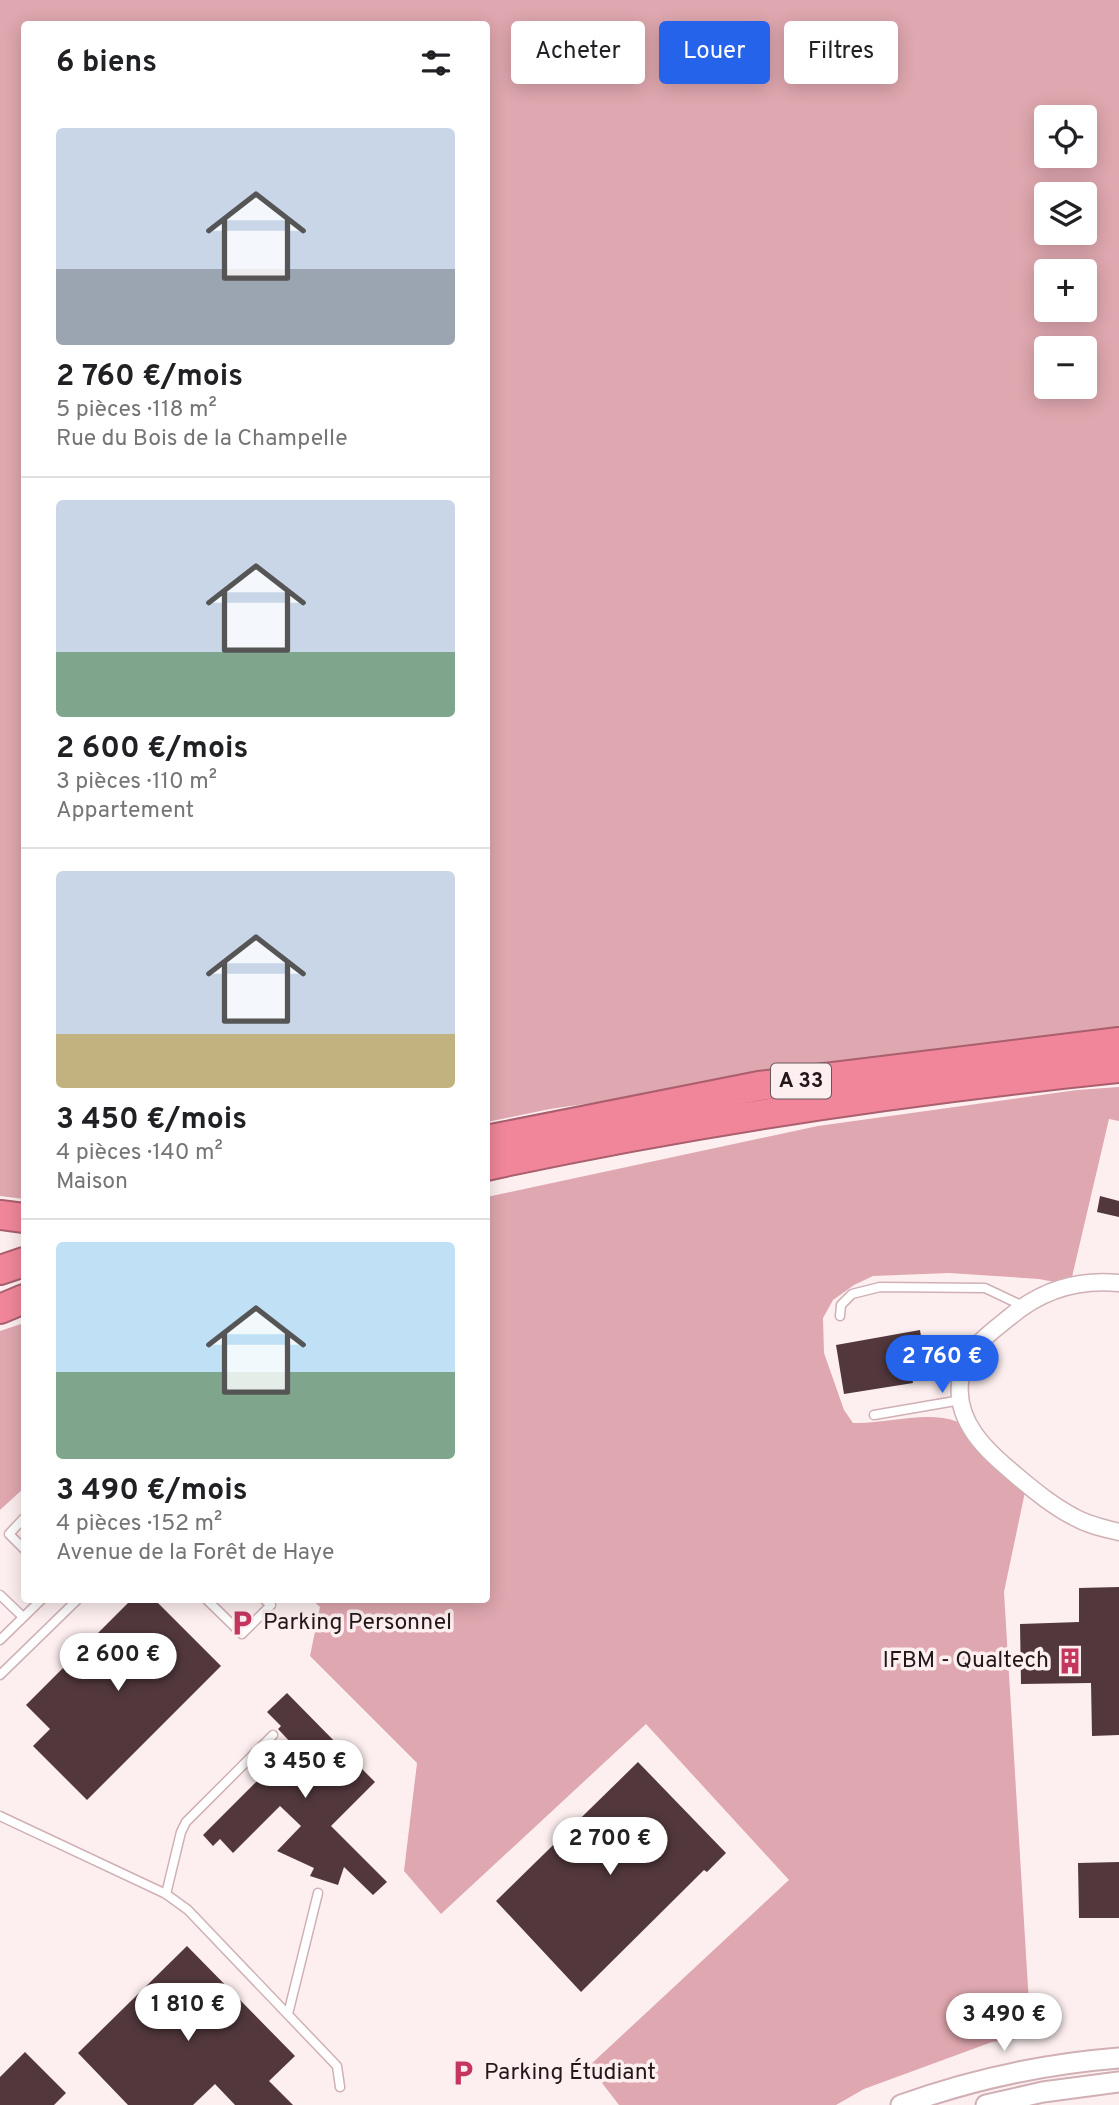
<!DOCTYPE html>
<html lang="fr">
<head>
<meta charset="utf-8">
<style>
	body { margin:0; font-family:Overpass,sans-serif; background:#f6f6f6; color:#202124; height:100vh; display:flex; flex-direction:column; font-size:26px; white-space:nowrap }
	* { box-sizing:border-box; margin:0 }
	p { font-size:23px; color:#757577 }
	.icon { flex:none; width:38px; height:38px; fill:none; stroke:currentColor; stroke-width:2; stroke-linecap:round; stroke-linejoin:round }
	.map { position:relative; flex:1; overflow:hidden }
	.details { position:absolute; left:21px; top:21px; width:469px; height:1582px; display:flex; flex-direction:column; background:#fff; border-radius:7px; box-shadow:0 4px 18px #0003 }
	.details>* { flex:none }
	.top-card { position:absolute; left:511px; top:21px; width:502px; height:63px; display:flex; gap:14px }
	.tools { position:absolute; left:1034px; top:105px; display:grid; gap:14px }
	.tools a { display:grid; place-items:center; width:63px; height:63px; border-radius:7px; background:#fff; box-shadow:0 4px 18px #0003; font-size:35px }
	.price { position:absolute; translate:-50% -60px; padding:0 16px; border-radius:24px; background:#fff; color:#222; font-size:23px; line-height:46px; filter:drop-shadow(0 2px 4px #0008) }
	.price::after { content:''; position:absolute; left:50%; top:42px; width:21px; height:16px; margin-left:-10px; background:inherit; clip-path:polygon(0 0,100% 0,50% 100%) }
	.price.selected { background:#2563eb; color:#fff }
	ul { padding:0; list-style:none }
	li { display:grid; align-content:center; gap:14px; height:371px; padding:0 35px }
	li+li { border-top:2px solid #e0e0e0 }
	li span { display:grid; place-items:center; height:217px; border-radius:7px; color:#555 }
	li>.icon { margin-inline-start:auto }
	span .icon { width:126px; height:126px; fill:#fffc; stroke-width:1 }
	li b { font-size:30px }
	h2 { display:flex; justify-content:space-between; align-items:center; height:84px; padding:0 35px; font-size:30px }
	.chip { padding:0 24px; border-radius:7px; background:#fff; box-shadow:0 4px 18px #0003; font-size:24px; line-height:63px }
	.chip.selected { background:#2563eb; color:#fff }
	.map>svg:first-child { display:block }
	.forest { fill:#dfa7af; fill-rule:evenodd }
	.building { fill:#52383c }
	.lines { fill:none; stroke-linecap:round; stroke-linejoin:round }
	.service-casing { stroke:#d0b0b4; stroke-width:11 }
	.minor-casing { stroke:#d0b0b4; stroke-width:19 }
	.tertiary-casing { stroke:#d0b0b4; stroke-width:23 }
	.motorway-casing { stroke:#a95f6d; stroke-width:32 }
	.service { stroke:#fff; stroke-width:8 }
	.minor { stroke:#fff; stroke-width:16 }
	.tertiary { stroke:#fff; stroke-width:19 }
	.motorway { stroke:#f1869a; stroke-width:28 }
	.labels { text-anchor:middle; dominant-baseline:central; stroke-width:7; stroke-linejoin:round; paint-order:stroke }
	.shield { fill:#fdeff0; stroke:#64585a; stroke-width:2 }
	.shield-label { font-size:21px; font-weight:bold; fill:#231719 }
	.poi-label { font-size:23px; fill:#231719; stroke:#fdeff0; text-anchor:start }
</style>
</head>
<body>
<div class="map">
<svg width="1119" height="2105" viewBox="0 0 1119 2105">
	<rect width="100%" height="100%" fill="#fdeff0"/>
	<g class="forest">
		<path d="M0,0h1119v1027l-569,82 -63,13 -1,-1098h-462v1175l-24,-3zM1046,117h39v39h-39zM1046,194h39v39h-39zM1046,271h39v39h-39zM1046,348h39v39h-39z"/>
		<path d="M1119,1087v34l-10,-2 -37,158 -12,6 -21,-4 -90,-6 -76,3 -19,9 -21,15 -10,18 1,35 20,57 9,13c35,1 73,-13 105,-1l68,65 -22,105 27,445 -39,5 -128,47 -28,16h-217l-30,-39 200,-186 -143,-156 -205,190 -37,-43 13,-108 -107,-107 10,-49 -8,-7h174l1,-403 331,-71 259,-36z"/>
		<polygon points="24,1323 24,1488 0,1510 0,1331"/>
	</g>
	<g class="building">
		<polygon points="1100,1196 1119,1201 1119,1217 1097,1212"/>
		<polygon points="920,1330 926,1366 911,1369 913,1383 844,1394 836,1345"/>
		<polygon points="1119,1587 1119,1735 1092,1736 1091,1683 1021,1684 1020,1624 1079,1622 1079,1588"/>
		<polygon points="131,1600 155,1600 221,1666 87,1800 33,1746 50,1729 26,1705"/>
		<polygon points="287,1693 345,1752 349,1749 358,1759 355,1762 375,1782 331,1826 387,1882 373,1895 344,1867 338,1885 310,1876 314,1868 277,1851 301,1826 280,1806 233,1853 220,1839 213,1846 203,1835 293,1745 278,1729 281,1726 267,1712"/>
		<polygon points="638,1762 726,1853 707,1872 704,1870 581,1992 496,1901"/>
		<polygon points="1119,1862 1119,1918 1079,1918 1078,1863"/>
		<polygon points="187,1946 295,2056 269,2081 293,2105 235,2105 215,2084 193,2105 128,2105 78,2053"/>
		<polygon points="25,2052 66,2093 54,2105 0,2105 0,2077"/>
	</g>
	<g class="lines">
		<g class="service-casing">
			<g id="service">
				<polyline points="840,1316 841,1305 852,1294 880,1287 985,1288 1023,1306"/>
				<polyline points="874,1415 961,1400"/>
				<polyline points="24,1518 9,1534 24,1549"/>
				<polyline points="0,1595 23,1617"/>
				<polyline points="207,1600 242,1634 271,1605 265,1600"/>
				<polyline points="0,1640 41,1600"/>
				<polyline points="0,1675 77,1600"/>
				<polyline points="0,1816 166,1894 188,1910 337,2066 340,2087"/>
				<polyline points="166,1894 181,1832 186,1822 273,1735"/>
				<polyline points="288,2014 318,1893"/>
			</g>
		</g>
		<g class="minor-casing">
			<path id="minor" d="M1119,1283c-40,-4 -77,7 -108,33 -20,16 -45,33 -50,60 -9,45 26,75 57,101 18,15 35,29 56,40 14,8 29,11 45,15"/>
		</g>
		<g class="tertiary-casing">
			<g id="tertiary">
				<path d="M901,2105c72,-26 142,-41 218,-47"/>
				<polyline points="986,2105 1043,2092 1119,2082"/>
			</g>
		</g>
		<g class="motorway-casing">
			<g id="motorway">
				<polyline points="486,1140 759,1086 1119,1042"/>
				<path d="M486,1166c210,-46 420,-76 633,-98"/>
				<polyline points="0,1215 24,1218"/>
				<polyline points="0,1270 24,1262"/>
				<polyline points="0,1309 24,1299"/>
			</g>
		</g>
		<use href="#service" class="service"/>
		<use href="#minor" class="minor"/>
		<use href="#tertiary" class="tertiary"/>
		<use href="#motorway" class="motorway"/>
	</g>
	<defs>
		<g id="parking-bare" transform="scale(2.1)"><path d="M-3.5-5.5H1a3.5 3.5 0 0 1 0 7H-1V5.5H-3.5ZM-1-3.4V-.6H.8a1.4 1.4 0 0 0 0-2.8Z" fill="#c5365e" stroke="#fdeff0" stroke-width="2.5" paint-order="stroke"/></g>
		<g id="building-bare" transform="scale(2.1)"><path d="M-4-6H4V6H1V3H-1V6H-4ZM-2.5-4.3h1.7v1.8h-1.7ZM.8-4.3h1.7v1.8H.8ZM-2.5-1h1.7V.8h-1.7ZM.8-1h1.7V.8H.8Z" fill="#c5365e" stroke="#fdeff0" stroke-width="2.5" paint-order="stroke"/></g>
	</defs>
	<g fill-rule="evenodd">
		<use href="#parking-bare" x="242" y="1623"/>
		<use href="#building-bare" x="1070" y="1661"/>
		<use href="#parking-bare" x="463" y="2073"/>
	</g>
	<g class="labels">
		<rect class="shield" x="771" y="1063.5" width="60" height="35" rx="5"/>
		<g class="shield-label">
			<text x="801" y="1081">A 33</text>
		</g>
		<g class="poi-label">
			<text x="263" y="1623">Parking Personnel</text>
			<text x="1049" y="1661" text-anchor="end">IFBM - Qualtech</text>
			<text x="484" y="2073">Parking Étudiant</text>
		</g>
	</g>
</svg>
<div class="tools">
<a><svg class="icon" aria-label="locate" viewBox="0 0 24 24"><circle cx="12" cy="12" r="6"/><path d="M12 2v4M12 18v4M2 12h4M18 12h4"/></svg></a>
<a><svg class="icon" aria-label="layers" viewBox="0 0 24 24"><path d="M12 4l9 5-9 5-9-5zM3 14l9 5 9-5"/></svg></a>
<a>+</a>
<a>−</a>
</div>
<b class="price selected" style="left:942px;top:1395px">2 760 €</b>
<b class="price" style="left:118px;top:1693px">2 600 €</b>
<b class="price" style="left:305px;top:1800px">3 450 €</b>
<b class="price" style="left:610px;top:1877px">2 700 €</b>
<b class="price" style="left:188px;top:2043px">1 810 €</b>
<b class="price" style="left:1004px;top:2053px">3 490 €</b>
<div class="top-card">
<a class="chip">Acheter</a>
<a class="chip selected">Louer</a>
<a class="chip">Filtres</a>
</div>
<section class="details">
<h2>6 biens<svg class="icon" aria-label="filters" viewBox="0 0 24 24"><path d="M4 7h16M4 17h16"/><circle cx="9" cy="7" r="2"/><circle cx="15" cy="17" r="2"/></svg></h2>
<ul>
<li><span style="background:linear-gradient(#c9d6e8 65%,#9aa5b1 0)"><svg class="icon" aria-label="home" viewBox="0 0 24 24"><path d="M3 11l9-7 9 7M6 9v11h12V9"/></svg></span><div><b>2 760 €/mois</b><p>5 pièces · 118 m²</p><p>Rue du Bois de la Champelle</p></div></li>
<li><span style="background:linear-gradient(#c9d6e8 70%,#7fa58c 0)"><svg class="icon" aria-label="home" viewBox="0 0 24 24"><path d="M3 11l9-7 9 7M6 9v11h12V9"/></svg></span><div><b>2 600 €/mois</b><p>3 pièces · 110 m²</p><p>Appartement</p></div></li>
<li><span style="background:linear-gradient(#c9d6e8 75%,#c2b280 0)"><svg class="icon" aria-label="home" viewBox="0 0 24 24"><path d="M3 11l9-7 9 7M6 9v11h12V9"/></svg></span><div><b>3 450 €/mois</b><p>4 pièces · 140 m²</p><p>Maison</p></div></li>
<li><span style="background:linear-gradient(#bfe0f5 60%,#7fa58c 0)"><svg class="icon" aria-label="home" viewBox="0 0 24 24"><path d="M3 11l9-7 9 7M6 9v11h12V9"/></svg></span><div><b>3 490 €/mois</b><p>4 pièces · 152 m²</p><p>Avenue de la Forêt de Haye</p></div></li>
</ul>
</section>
</div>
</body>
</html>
